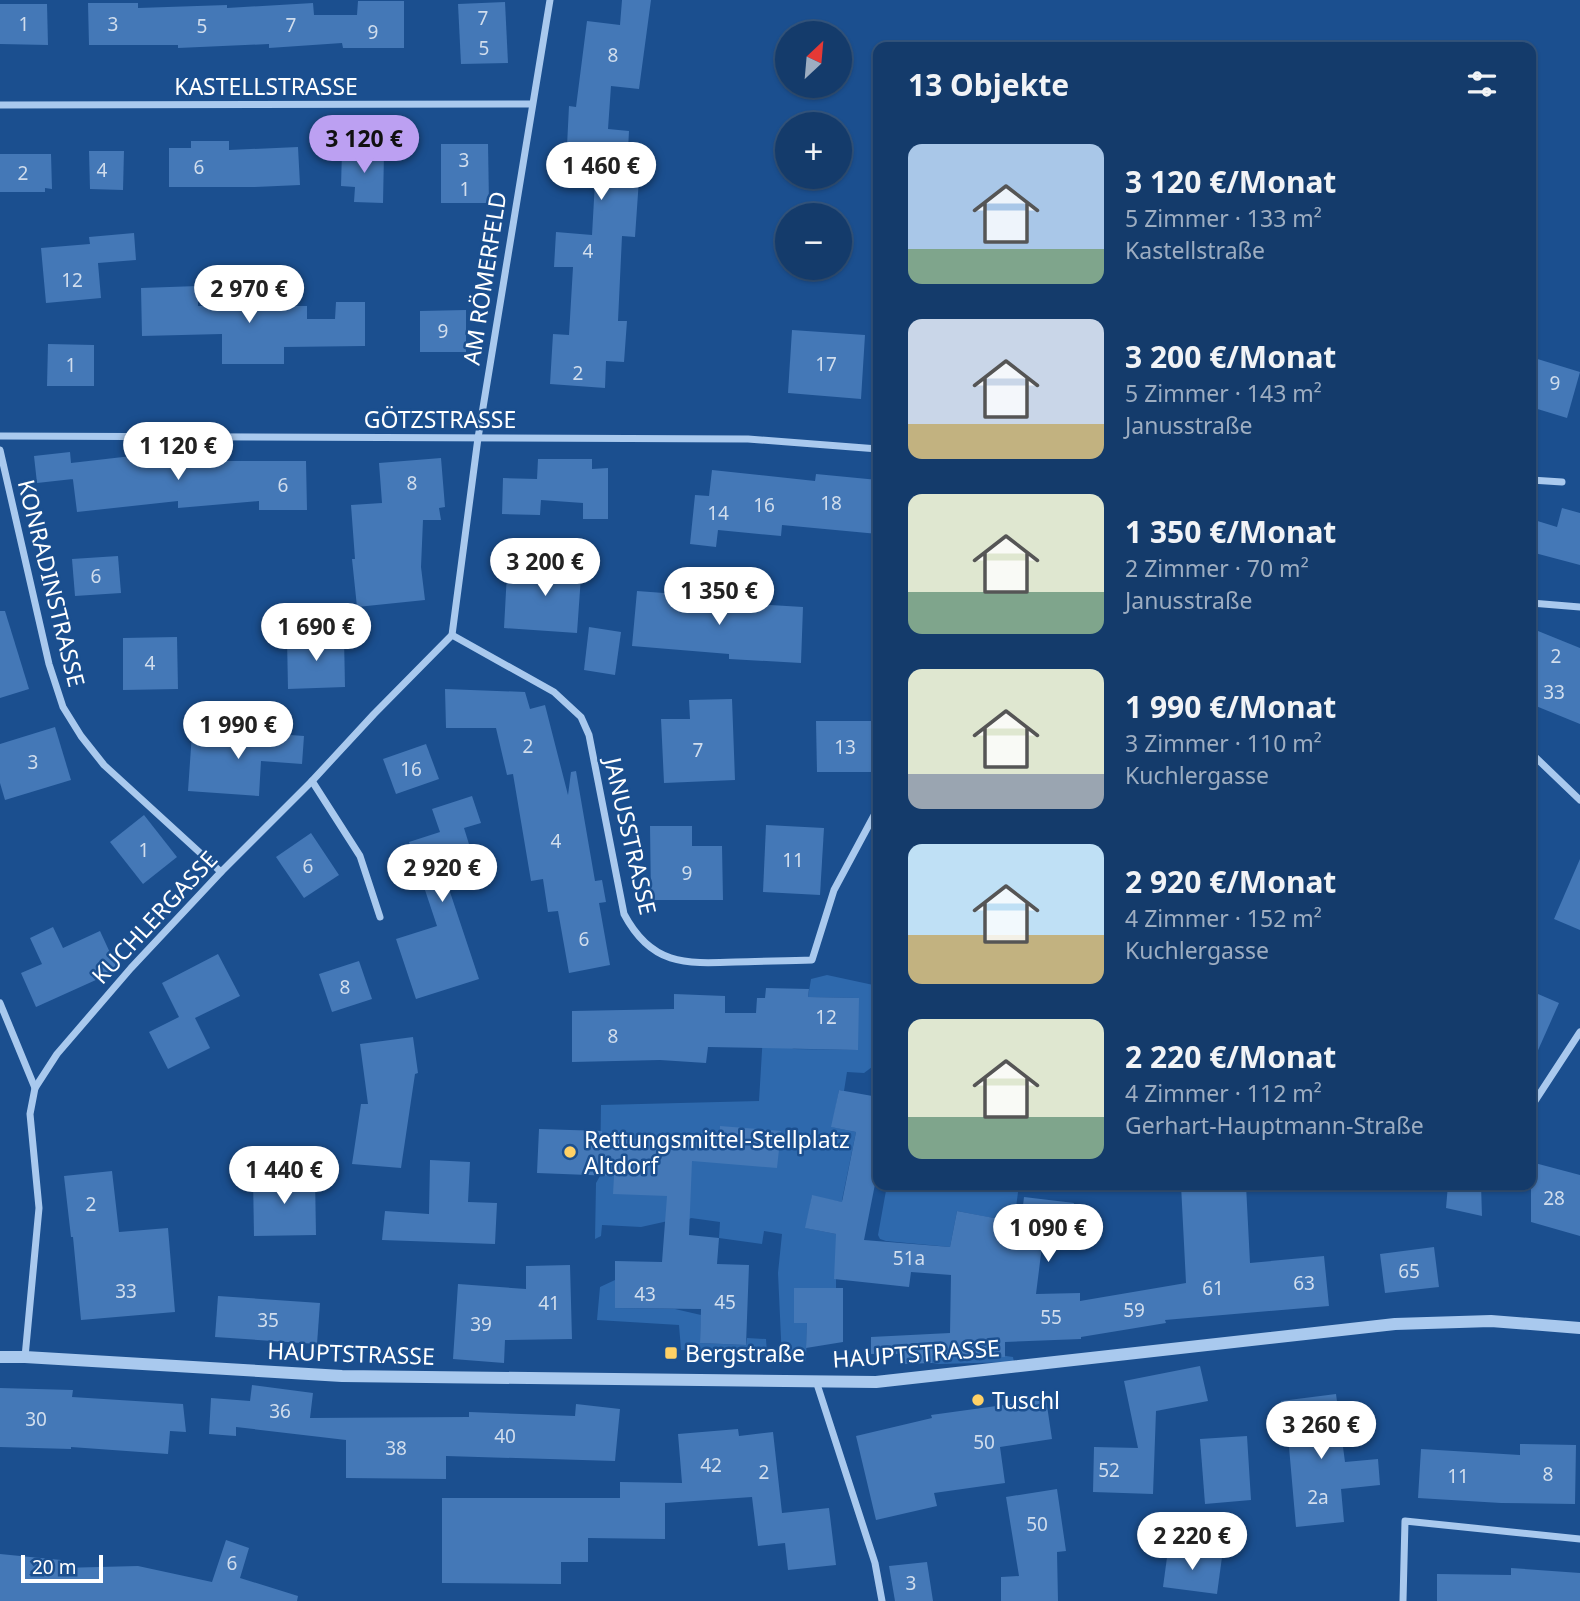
<!DOCTYPE html>
<html lang="de">
<head>
<meta charset="utf-8">
<style>
	body { margin:0; font-family:"Noto Sans",sans-serif; background:#214673; color:#f1f3f6; height:100vh; display:flex; flex-direction:column; font-size:26px; white-space:nowrap }
	* { box-sizing:border-box; margin:0 }
	p { font-size:23px; color:#9dadc1 }
	.icon { flex:none; width:38px; height:38px; fill:none; stroke:currentColor; stroke-width:2; stroke-linecap:round; stroke-linejoin:round }
	.map { position:relative; flex:1; overflow:hidden }
	.details { position:absolute; left:873px; top:42px; width:663px; height:1148px; display:flex; flex-direction:column; background:#143b6b; border-radius:14px; box-shadow:0 2px 5px #0004,0 0 0 2px #33557e }
	.details>* { flex:none }
	.needle { width:46px; rotate:26deg }
	.controls { position:absolute; left:775px; top:21px; display:grid; gap:14px }
	.controls a { display:grid; place-items:center; width:77px; height:77px; border-radius:50%; background:#143b6b; box-shadow:0 2px 5px #0004,0 0 0 2px #33557e; font-size:35px }
	.scale { position:absolute; left:21px; bottom:18px; width:82px; box-sizing:border-box; padding-left:7px; border:4px solid #fff; border-top:0; font-size:19px; line-height:24px; white-space:nowrap; color:#fff; -webkit-text-stroke:5px #1b4f8f; paint-order:stroke }
	.price { position:absolute; translate:-50% -60px; padding:0 16px; border-radius:24px; background:#fff; color:#222; font-size:23px; line-height:46px; filter:drop-shadow(0 2px 4px #0008) }
	.price::after { content:''; position:absolute; left:50%; top:42px; width:21px; height:16px; margin-left:-10px; background:inherit; clip-path:polygon(0 0,100% 0,50% 100%) }
	.price.active { background:#bca0f2; color:#111 }
	ul { padding:0; list-style:none }
	li { display:flex; align-items:center; gap:21px; height:175px; padding:0 35px }
	li span { display:grid; place-items:center; flex:none; width:196px; height:140px; border-radius:14px; color:#555 }
	li>.icon { margin-inline-start:auto }
	span .icon { width:84px; height:84px; fill:#fffc; stroke-width:1 }
	li b { font-size:30px }
	h2 { display:flex; justify-content:space-between; align-items:center; height:84px; padding:0 35px; font-size:30px }
	.map>svg:first-child { display:block }
	.green { fill:#2e69ad }
	.building { fill:#4478b7 }
	.lines { fill:none; stroke-linecap:round; stroke-linejoin:round }
	.minor { stroke:#a9c9ee; stroke-width:7 }
	.tertiary { stroke:#a9c9ee; stroke-width:12 }
	.poi-dot { fill:#ffd166; stroke:#1b4f8f; stroke-width:2.5 }
	.labels { text-anchor:middle; dominant-baseline:central; stroke-width:5; stroke-linejoin:round; paint-order:stroke }
	.number-label { font-size:19px; fill:#d0dded }
	.street-label { font-size:23px; fill:#fff; stroke:#1b4f8f }
	.poi-label { font-size:23px; fill:#fff; stroke:#1b4f8f; text-anchor:start }
</style>
</head>
<body>
<div class="map">
<svg width="1580" height="1601" viewBox="0 0 1580 1601">
	<rect width="100%" height="100%" fill="#1b4f8f"/>
	<g class="green">
		<polygon points="827,975 878,986 878,1067 872,1067 864,1073 847,1072 844,1091 839,1090 832,1127 856,1132 842,1200 846,1203 812,1196 806,1228 836,1234 836,1288 794,1288 794,1323 807,1323 806,1361 782,1360 778,1273 782,1234 764,1231 762,1244 719,1238 720,1222 691,1218 686,1221 677,1219 641,1227 602,1225 601,1236 595,1239 596,1183 600,1176 601,1105 759,1101 763,1034 794,1049 858,1050 858,998 808,997 811,979"/>
		<polygon points="887,1185 1019,1185 1014,1222 957,1211 950,1247 886,1241 880,1239 878,1235"/>
		<polygon points="615,1280 615,1308 675,1309 701,1315 700,1343 746,1345 747,1338 766,1339 767,1354 681,1350 679,1325 597,1320 600,1287"/>
		<polygon points="931,1345 1013,1357 1014,1362 939,1364 932,1363"/>
	</g>
	<g class="building">
		<polygon points="622,0 651,0 639,89 611,86 608,129 629,131 628,150 641,150 635,237 622,236 618,321 627,321 624,362 606,361 605,388 550,384 553,334 569,335 573,267 554,267 556,232 592,235 596,164 580,163 582,147 567,146 569,106 576,107 587,21 620,25"/>
		<polygon points="358,1 404,1 404,48 343,48 342,43 269,48 269,44 178,48 178,45 89,45 88,3 138,3 138,8 227,5 227,8 313,3 314,15 357,15"/>
		<polygon points="505,2 508,63 461,64 458,4"/>
		<polygon points="0,4 47,4 48,45 0,44"/>
		<polygon points="191,141 229,141 229,150 298,147 300,185 255,187 169,187 169,148 191,148"/>
		<polygon points="441,144 488,144 489,203 441,203"/>
		<polygon points="89,151 124,151 123,190 90,189"/>
		<polygon points="342,151 384,153 383,203 354,202 355,187 341,186"/>
		<polygon points="0,154 51,154 52,189 45,188 45,192 0,192"/>
		<polygon points="134,233 136,260 98,263 101,298 46,303 41,248 90,244 89,237"/>
		<polygon points="198,286 198,306 307,306 307,319 335,319 336,302 365,302 365,346 284,347 284,364 222,364 222,334 142,336 141,288"/>
		<polygon points="466,310 466,352 420,352 420,311"/>
		<polygon points="792,330 865,335 861,399 788,393"/>
		<polygon points="48,344 94,345 94,386 47,386"/>
		<polygon points="1531,357 1580,372 1567,418 1531,407"/>
		<polygon points="70,452 71,463 149,454 150,461 220,455 221,461 306,461 307,510 259,510 259,501 178,508 178,501 77,512 71,464 73,479 37,483 34,456"/>
		<polygon points="441,458 445,507 439,508 441,520 423,520 421,567 425,600 357,607 352,559 355,559 351,505 382,503 379,463"/>
		<polygon points="538,459 592,459 592,469 608,468 608,519 583,519 583,503 541,500 540,515 502,514 503,478 537,479"/>
		<polygon points="712,470 815,481 816,474 878,480 878,534 782,525 781,536 718,530 716,547 690,544 695,495 709,496"/>
		<polygon points="1562,508 1580,513 1580,565 1531,552 1531,519 1557,527"/>
		<polygon points="118,556 121,593 75,596 72,559"/>
		<polygon points="542,559 582,562 577,633 504,628 507,573 541,576"/>
		<polygon points="637,591 704,596 704,601 803,607 801,663 729,659 729,654 632,646"/>
		<polygon points="0,611 5,611 29,689 0,698"/>
		<polygon points="589,627 621,632 615,675 584,670"/>
		<polygon points="1538,631 1580,648 1580,724 1531,704 1531,648"/>
		<polygon points="177,637 178,689 123,690 123,638"/>
		<polygon points="344,637 345,687 288,689 287,638"/>
		<polygon points="445,689 525,692 530,709 545,705 568,795 571,772 576,771 595,881 602,880 606,902 599,903 610,965 569,973 558,911 548,912 543,879 531,881 513,774 507,775 496,728 446,728"/>
		<polygon points="732,699 735,780 664,783 661,719 690,719 689,700"/>
		<polygon points="816,721 873,721 874,772 817,772"/>
		<polygon points="55,727 71,780 5,800 0,783 0,744"/>
		<polygon points="192,733 263,738 263,733 304,736 302,764 261,761 259,796 188,791"/>
		<polygon points="426,744 439,779 396,794 383,759"/>
		<polygon points="472,796 481,823 464,828 477,870 446,880 479,979 416,999 396,939 437,926 409,842 440,832 432,809"/>
		<polygon points="144,815 177,857 143,884 110,842"/>
		<polygon points="766,825 824,828 820,895 763,892"/>
		<polygon points="650,826 692,826 692,846 722,846 723,900 651,900"/>
		<polygon points="311,833 339,875 304,898 276,857"/>
		<polygon points="1580,859 1580,930 1554,919"/>
		<polygon points="53,927 63,948 100,931 118,970 36,1007 21,973 42,964 30,938"/>
		<polygon points="218,954 240,996 195,1018 210,1048 168,1069 149,1032 179,1017 162,983"/>
		<polygon points="359,961 372,999 332,1012 319,974"/>
		<polygon points="766,988 809,989 808,997 859,998 858,1050 708,1047 706,1063 660,1060 572,1062 572,1011 674,1009 674,994 725,996 725,1013 756,1013 757,998 765,998"/>
		<polygon points="1531,991 1559,1003 1531,1066"/>
		<polygon points="413,1037 418,1073 415,1074 401,1168 352,1164 361,1104 368,1104 360,1044"/>
		<polygon points="839,1090 878,1097 878,1169 864,1240 950,1247 957,1211 1021,1223 1024,1197 1074,1203 1068,1249 1042,1246 1036,1294 1080,1293 1080,1301 1186,1283 1181,1185 1246,1185 1250,1263 1324,1256 1329,1306 1165,1320 1166,1323 1081,1337 1081,1339 1005,1342 1005,1357 932,1355 932,1363 903,1364 902,1354 871,1354 871,1337 950,1333 951,1275 911,1272 909,1287 834,1279 836,1234 805,1228 812,1195 842,1202 856,1132 831,1127"/>
		<polygon points="720,1126 781,1131 777,1168 692,1161 689,1235 719,1238 717,1264 749,1265 746,1345 700,1343 701,1309 615,1308 615,1261 662,1262 667,1196 613,1194 614,1176 537,1173 539,1129 602,1131 602,1137 719,1143"/>
		<polygon points="430,1160 470,1162 468,1202 497,1203 495,1244 382,1240 385,1211 429,1214"/>
		<polygon points="1531,1162 1580,1175 1580,1236 1531,1222"/>
		<polygon points="112,1171 119,1232 168,1228 175,1312 81,1320 73,1237 71,1237 64,1176"/>
		<polygon points="253,1177 315,1177 316,1235 254,1236"/>
		<polygon points="1448,1185 1481,1185 1482,1216 1446,1208"/>
		<polygon points="1434,1247 1439,1287 1385,1293 1380,1254"/>
		<polygon points="570,1265 572,1339 505,1340 504,1363 453,1359 458,1284 526,1289 526,1266"/>
		<polygon points="794,1288 843,1288 843,1342 806,1348 807,1323 794,1323"/>
		<polygon points="218,1296 320,1303 317,1344 215,1337"/>
		<polygon points="1200,1366 1208,1401 1156,1411 1153,1494 1093,1492 1094,1447 1138,1448 1124,1381"/>
		<polygon points="252,1385 313,1393 310,1418 469,1417 469,1412 575,1416 576,1404 620,1409 615,1461 446,1456 446,1479 346,1478 346,1440 236,1427 236,1436 209,1434 211,1398 250,1401"/>
		<polygon points="0,1388 73,1390 72,1397 183,1404 186,1432 170,1431 168,1454 71,1447 71,1449 0,1447"/>
		<polygon points="1336,1394 1345,1462 1378,1459 1380,1485 1341,1489 1344,1522 1296,1527 1289,1447 1287,1447 1281,1401"/>
		<polygon points="1046,1399 1052,1439 1000,1447 1005,1483 934,1493 937,1506 876,1520 856,1436 932,1418 931,1415"/>
		<polygon points="738,1429 739,1436 773,1432 782,1513 829,1508 836,1565 788,1570 785,1543 758,1546 752,1497 665,1503 665,1539 588,1538 588,1562 561,1562 561,1584 442,1583 442,1498 620,1498 620,1482 682,1483 678,1434"/>
		<polygon points="1247,1436 1251,1500 1205,1504 1200,1439"/>
		<polygon points="1520,1444 1576,1445 1575,1504 1501,1503 1418,1498 1421,1449 1520,1455"/>
		<polygon points="1057,1489 1066,1551 1057,1552 1058,1601 1001,1601 1001,1577 1019,1576 1006,1497"/>
		<polygon points="226,1540 249,1548 240,1578 298,1596 297,1601 0,1601 0,1554 61,1560 60,1568 138,1566 212,1582"/>
		<polygon points="1168,1550 1222,1557 1217,1594 1163,1587"/>
		<polygon points="927,1562 933,1601 895,1601 889,1566"/>
		<polygon points="1511,1568 1580,1573 1580,1601 1437,1601 1437,1574 1511,1575"/>
	</g>
	<g class="lines">
		<g class="minor">
			<polyline points="0,105 532,104"/>
			<polyline points="0,436 748,439 878,449"/>
			<polyline points="0,450 49,664 63,707 81,736 104,765 221,872"/>
			<polyline points="1531,480 1562,482"/>
			<polyline points="1531,603 1580,607"/>
			<path d="M452,635l102,57 27,25 8,18 35,179c27,51 60,50 111,48 26,-1 51,-1 77,-2l22,-70 44,-82"/>
			<polyline points="1531,753 1580,800"/>
			<polyline points="312,781 360,856 380,917"/>
			<polyline points="0,1003 35,1088 30,1114 39,1208 25,1357"/>
			<polyline points="35,1088 57,1054 131,968 221,872 312,781 374,714 452,635 478,438 550,0"/>
			<polyline points="1531,1107 1580,1032"/>
			<polyline points="816,1381 875,1563 882,1601"/>
			<polyline points="1403,1601 1405,1521 1580,1539"/>
		</g>
		<polyline class="tertiary" points="0,1357 25,1357 342,1376 876,1382 1395,1324 1491,1321 1580,1328"/>
	</g>
	<g class="poi-dot">
		<circle cx="570" cy="1152" r="7"/>
		<rect x="664" y="1346" width="14" height="14" rx="3.5"/>
		<circle cx="978" cy="1400" r="7"/>
	</g>
	<g class="labels">
		<g class="number-label">
			<text x="483" y="18">7</text>
			<text x="24" y="24">1</text>
			<text x="113" y="24">3</text>
			<text x="291" y="25">7</text>
			<text x="202" y="26">5</text>
			<text x="373" y="32">9</text>
			<text x="484" y="48">5</text>
			<text x="613" y="55">8</text>
			<text x="464" y="160">3</text>
			<text x="199" y="167">6</text>
			<text x="102" y="170">4</text>
			<text x="23" y="173">2</text>
			<text x="465" y="189">1</text>
			<text x="588" y="251">4</text>
			<text x="72" y="280">12</text>
			<text x="443" y="331">9</text>
			<text x="826" y="364">17</text>
			<text x="71" y="365">1</text>
			<text x="578" y="373">2</text>
			<text x="1555" y="383">9</text>
			<text x="412" y="483">8</text>
			<text x="283" y="485">6</text>
			<text x="831" y="503">18</text>
			<text x="764" y="505">16</text>
			<text x="718" y="513">14</text>
			<text x="96" y="576">6</text>
			<text x="1556" y="656">2</text>
			<text x="150" y="663">4</text>
			<text x="1554" y="692">33</text>
			<text x="528" y="746">2</text>
			<text x="845" y="747">13</text>
			<text x="698" y="750">7</text>
			<text x="33" y="762">3</text>
			<text x="411" y="769">16</text>
			<text x="556" y="841">4</text>
			<text x="144" y="850">1</text>
			<text x="793" y="860">11</text>
			<text x="308" y="866">6</text>
			<text x="687" y="873">9</text>
			<text x="584" y="939">6</text>
			<text x="345" y="987">8</text>
			<text x="826" y="1017">12</text>
			<text x="613" y="1036">8</text>
			<text x="1554" y="1198">28</text>
			<text x="91" y="1204">2</text>
			<text x="909" y="1258">51a</text>
			<text x="1409" y="1271">65</text>
			<text x="1304" y="1283">63</text>
			<text x="1213" y="1288">61</text>
			<text x="126" y="1291">33</text>
			<text x="645" y="1294">43</text>
			<text x="725" y="1302">45</text>
			<text x="549" y="1303">41</text>
			<text x="1134" y="1310">59</text>
			<text x="1051" y="1317">55</text>
			<text x="268" y="1320">35</text>
			<text x="481" y="1324">39</text>
			<text x="280" y="1411">36</text>
			<text x="36" y="1419">30</text>
			<text x="505" y="1436">40</text>
			<text x="984" y="1442">50</text>
			<text x="396" y="1448">38</text>
			<text x="711" y="1465">42</text>
			<text x="1109" y="1470">52</text>
			<text x="764" y="1472">2</text>
			<text x="1548" y="1474">8</text>
			<text x="1458" y="1476">11</text>
			<text x="1318" y="1497">2a</text>
			<text x="1037" y="1524">50</text>
			<text x="232" y="1563">6</text>
			<text x="911" y="1583">3</text>
		</g>
		<g class="street-label">
			<text x="266" y="86">KASTELLSTRASSE</text>
			<text transform="translate(484 278) rotate(-81)">AM RÖMERFELD</text>
			<text x="440" y="419">GÖTZSTRASSE</text>
			<text transform="translate(52 583) rotate(76)">KONRADINSTRASSE</text>
			<text transform="translate(631 836) rotate(77)">JANUSSTRASSE</text>
			<text transform="translate(154 917) rotate(-47)">KUCHLERGASSE</text>
			<text transform="translate(351 1353) rotate(2)">HAUPTSTRASSE</text>
			<text transform="translate(916 1353) rotate(-4)">HAUPTSTRASSE</text>
		</g>
		<g class="poi-label">
			<text x="584" y="1139">Rettungsmittel-Stellplatz<tspan x="584" dy="26">Altdorf</tspan></text>
			<text x="685" y="1353">Bergstraße</text>
			<text x="992" y="1400">Tuschl</text>
		</g>
	</g>
</svg>
<div class="controls">
<a><svg class="needle" viewBox="-14 -14 28 28"><path d="M0-13l5 13h-10z" fill="#e53935"/><path d="M0 13l5-13h-10z" fill="#9dadc1"/></svg></a>
<a>+</a>
<a>−</a>
</div>
<div class="scale">20 m</div>
<b class="price active" style="left:364px;top:175px">3 120 €</b>
<b class="price" style="left:601px;top:202px">1 460 €</b>
<b class="price" style="left:249px;top:325px">2 970 €</b>
<b class="price" style="left:178px;top:482px">1 120 €</b>
<b class="price" style="left:545px;top:598px">3 200 €</b>
<b class="price" style="left:719px;top:627px">1 350 €</b>
<b class="price" style="left:316px;top:663px">1 690 €</b>
<b class="price" style="left:238px;top:761px">1 990 €</b>
<b class="price" style="left:442px;top:904px">2 920 €</b>
<b class="price" style="left:284px;top:1206px">1 440 €</b>
<b class="price" style="left:1048px;top:1264px">1 090 €</b>
<b class="price" style="left:1321px;top:1461px">3 260 €</b>
<b class="price" style="left:1192px;top:1572px">2 220 €</b>
<section class="details">
<h2>13 Objekte<svg class="icon" aria-label="filters" viewBox="0 0 24 24"><path d="M4 7h16M4 17h16"/><circle cx="9" cy="7" r="2"/><circle cx="15" cy="17" r="2"/></svg></h2>
<ul>
<li><span style="background:linear-gradient(#a9c7e8 75%,#7fa58c 0)"><svg class="icon" aria-label="home" viewBox="0 0 24 24"><path d="M3 11l9-7 9 7M6 9v11h12V9"/></svg></span><div><b>3 120 €/Monat</b><p>5 Zimmer · 133 m²</p><p>Kastellstraße</p></div></li>
<li><span style="background:linear-gradient(#c9d6e8 75%,#c2b280 0)"><svg class="icon" aria-label="home" viewBox="0 0 24 24"><path d="M3 11l9-7 9 7M6 9v11h12V9"/></svg></span><div><b>3 200 €/Monat</b><p>5 Zimmer · 143 m²</p><p>Janusstraße</p></div></li>
<li><span style="background:linear-gradient(#dfe7d0 70%,#7fa58c 0)"><svg class="icon" aria-label="home" viewBox="0 0 24 24"><path d="M3 11l9-7 9 7M6 9v11h12V9"/></svg></span><div><b>1 350 €/Monat</b><p>2 Zimmer · 70 m²</p><p>Janusstraße</p></div></li>
<li><span style="background:linear-gradient(#dfe7d0 75%,#9aa5b1 0)"><svg class="icon" aria-label="home" viewBox="0 0 24 24"><path d="M3 11l9-7 9 7M6 9v11h12V9"/></svg></span><div><b>1 990 €/Monat</b><p>3 Zimmer · 110 m²</p><p>Kuchlergasse</p></div></li>
<li><span style="background:linear-gradient(#bfe0f5 65%,#c2b280 0)"><svg class="icon" aria-label="home" viewBox="0 0 24 24"><path d="M3 11l9-7 9 7M6 9v11h12V9"/></svg></span><div><b>2 920 €/Monat</b><p>4 Zimmer · 152 m²</p><p>Kuchlergasse</p></div></li>
<li><span style="background:linear-gradient(#dfe7d0 70%,#7fa58c 0)"><svg class="icon" aria-label="home" viewBox="0 0 24 24"><path d="M3 11l9-7 9 7M6 9v11h12V9"/></svg></span><div><b>2 220 €/Monat</b><p>4 Zimmer · 112 m²</p><p>Gerhart-Hauptmann-Straße</p></div></li>
</ul>
</section>
</div>
</body>
</html>
